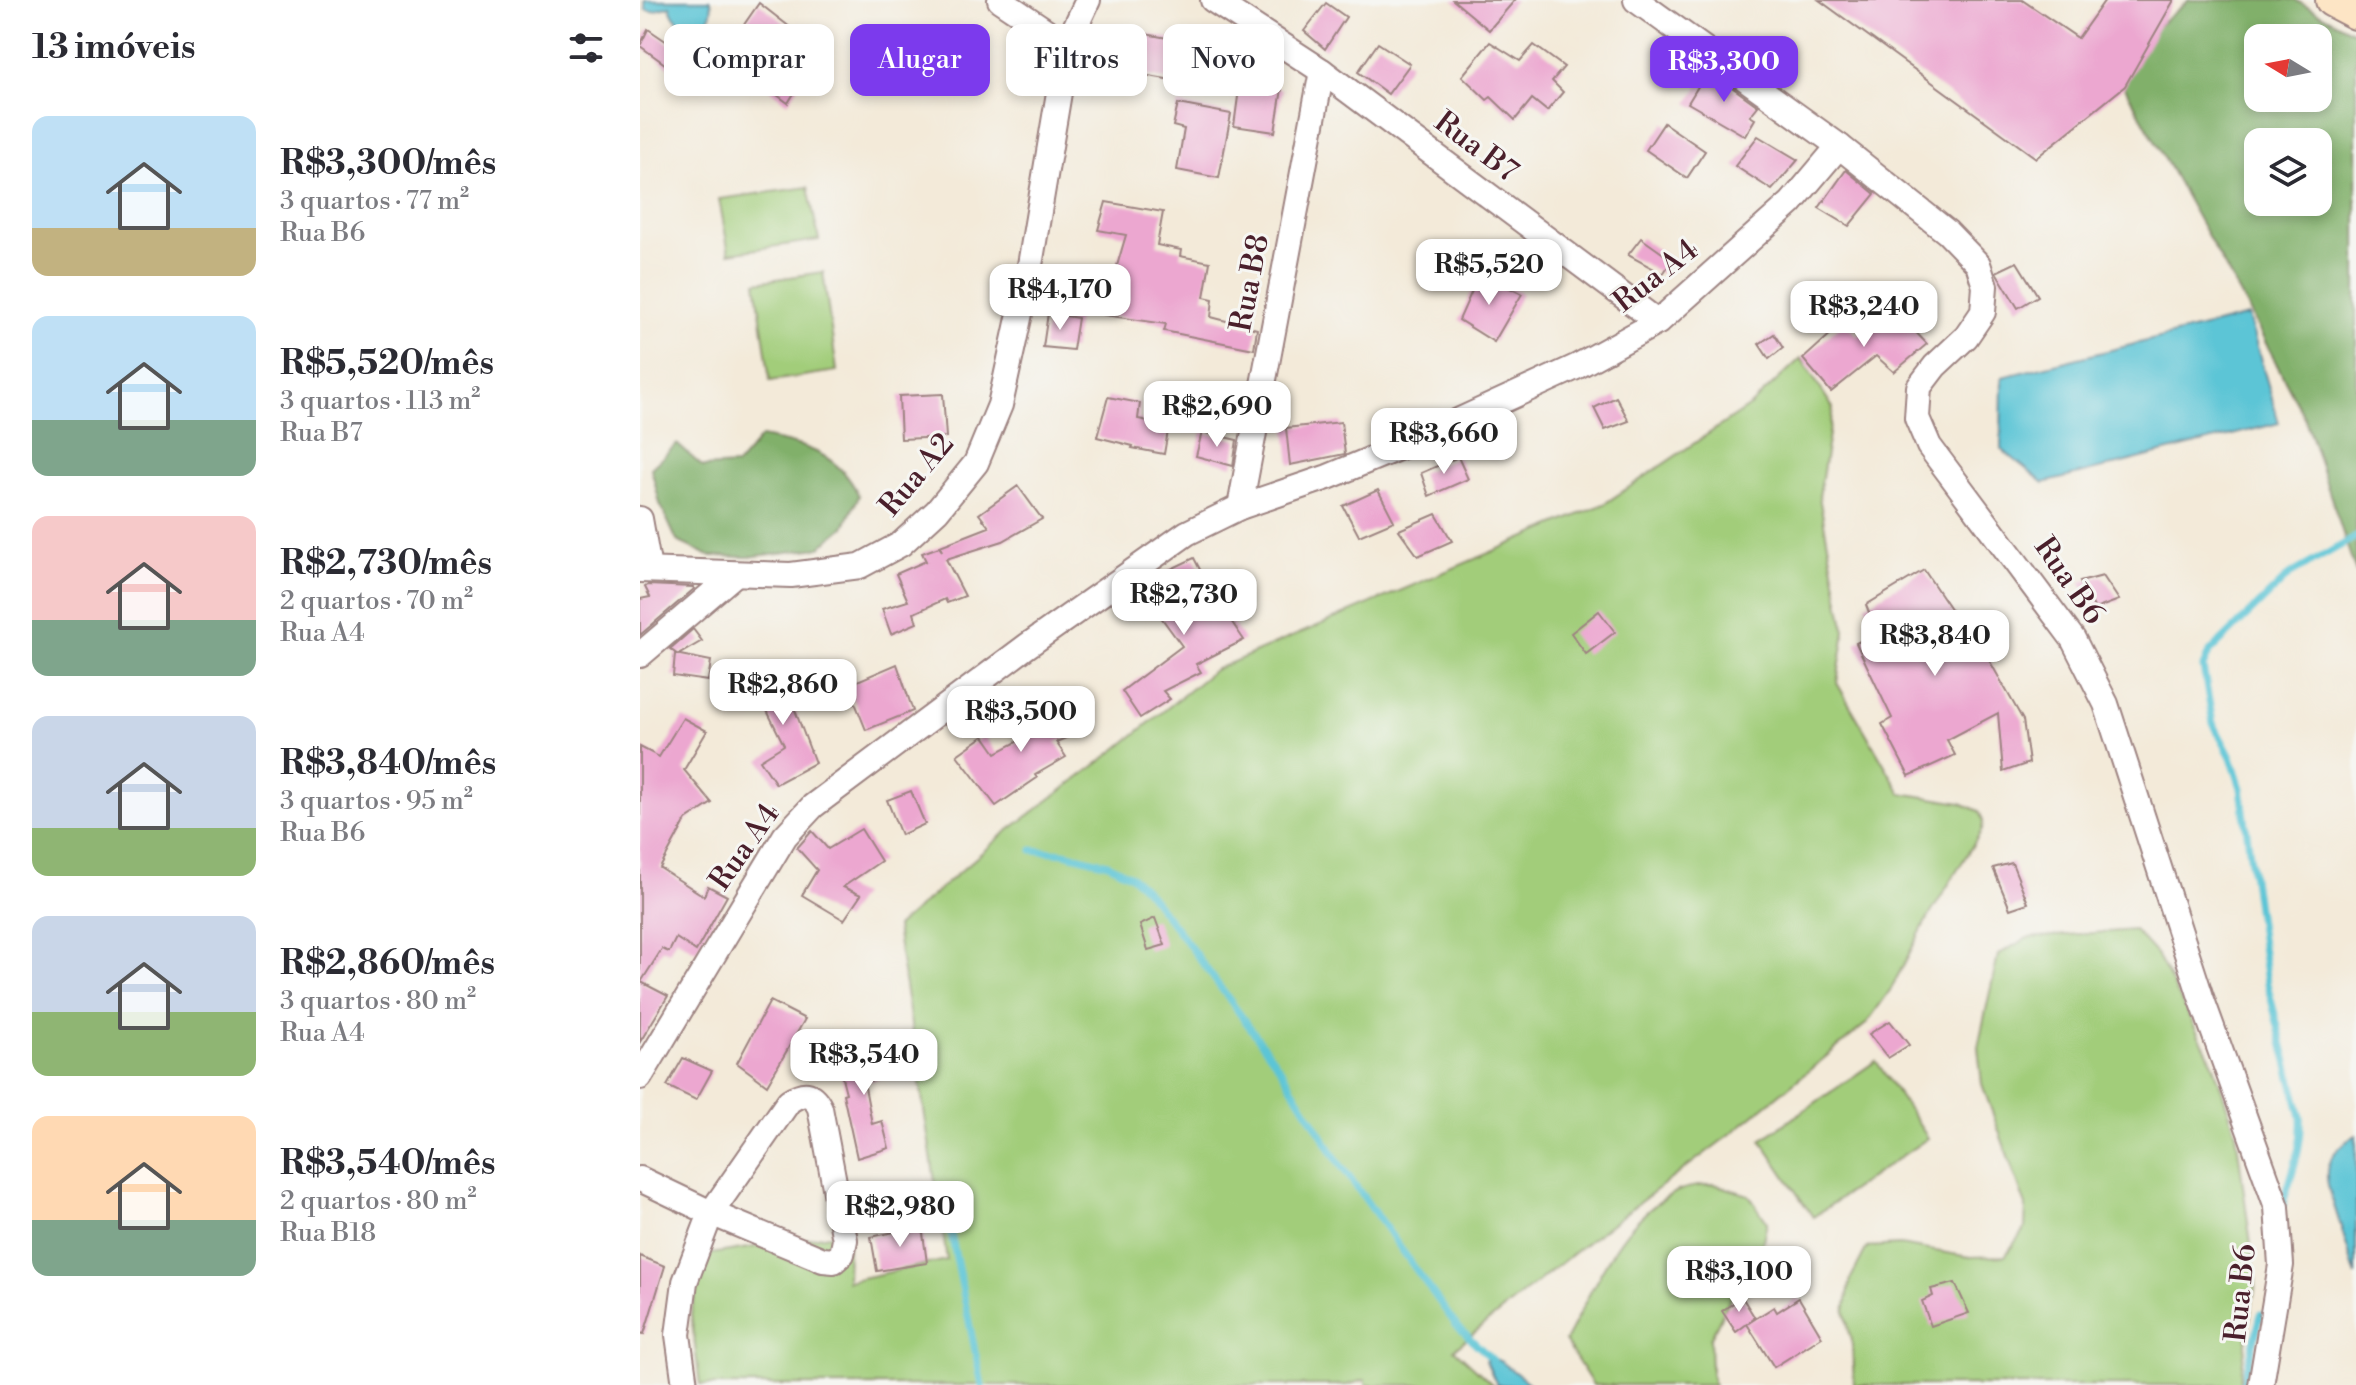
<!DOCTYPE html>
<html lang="pt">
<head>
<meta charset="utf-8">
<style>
	body { margin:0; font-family:"Libre Bodoni",serif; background:#f7f7f7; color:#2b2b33; height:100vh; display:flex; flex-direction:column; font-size:30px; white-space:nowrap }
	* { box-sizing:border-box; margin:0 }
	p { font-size:26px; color:#7c7c81 }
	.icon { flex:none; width:44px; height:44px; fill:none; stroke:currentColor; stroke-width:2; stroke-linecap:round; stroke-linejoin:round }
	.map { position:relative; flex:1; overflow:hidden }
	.drawer { display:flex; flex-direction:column; background:#fff; width:640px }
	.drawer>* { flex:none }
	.top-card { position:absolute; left:24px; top:24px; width:760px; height:72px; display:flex; gap:16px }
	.needle { width:52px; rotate:280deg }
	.fabs { position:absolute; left:1604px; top:24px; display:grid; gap:16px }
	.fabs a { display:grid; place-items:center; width:88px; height:88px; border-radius:16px; background:#fff; box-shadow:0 4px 12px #0003; font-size:40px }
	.price { position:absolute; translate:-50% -68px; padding:0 18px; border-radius:16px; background:#fff; color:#222; font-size:26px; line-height:52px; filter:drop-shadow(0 2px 4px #0008) }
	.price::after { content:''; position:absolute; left:50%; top:48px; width:24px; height:18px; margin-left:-12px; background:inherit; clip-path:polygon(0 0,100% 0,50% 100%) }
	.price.current { background:#7c3aed; color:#fff }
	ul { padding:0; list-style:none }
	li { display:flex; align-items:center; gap:24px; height:200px; padding:0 32px }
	li span { display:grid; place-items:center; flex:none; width:224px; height:160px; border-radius:16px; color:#555 }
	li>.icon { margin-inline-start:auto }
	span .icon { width:96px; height:96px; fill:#fffc; stroke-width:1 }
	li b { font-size:34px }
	h2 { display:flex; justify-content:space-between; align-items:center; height:96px; padding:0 32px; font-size:34px }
	.tag { padding:0 28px; border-radius:16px; background:#fff; box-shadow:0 4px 12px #0003; font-size:28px; line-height:72px }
	.tag.current { background:#7c3aed; color:#fff }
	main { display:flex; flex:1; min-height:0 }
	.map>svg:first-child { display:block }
	.green { fill:#a2cd7a; stroke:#767652; stroke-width:2 }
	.forest { fill:#81b06a; stroke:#66684a; stroke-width:2; fill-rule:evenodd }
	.water { fill:#5bc5d6; stroke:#527280; stroke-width:2 }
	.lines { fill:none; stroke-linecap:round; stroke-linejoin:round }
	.stream { stroke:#5bc5d6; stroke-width:7 }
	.building { fill:#eca7d0 }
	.street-casing { stroke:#9e8482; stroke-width:28 }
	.secondary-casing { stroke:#9e8482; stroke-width:38 }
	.street { stroke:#fff; stroke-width:24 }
	.secondary { stroke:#fde5c5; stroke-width:34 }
	.labels { text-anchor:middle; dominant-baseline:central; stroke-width:6; stroke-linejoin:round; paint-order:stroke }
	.street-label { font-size:30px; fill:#4a1f2b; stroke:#f6f6f2 }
</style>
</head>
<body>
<main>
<section class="drawer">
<h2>13 imóveis<svg class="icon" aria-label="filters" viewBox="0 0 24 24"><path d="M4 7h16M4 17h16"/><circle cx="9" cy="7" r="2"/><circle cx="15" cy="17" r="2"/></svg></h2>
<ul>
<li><span style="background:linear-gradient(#bfe0f5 70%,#c2b280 0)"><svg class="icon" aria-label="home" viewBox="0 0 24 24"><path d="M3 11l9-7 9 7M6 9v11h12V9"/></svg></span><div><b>R$3,300/mês</b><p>3 quartos · 77 m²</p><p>Rua B6</p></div></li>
<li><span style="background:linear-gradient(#bfe0f5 65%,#7fa58c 0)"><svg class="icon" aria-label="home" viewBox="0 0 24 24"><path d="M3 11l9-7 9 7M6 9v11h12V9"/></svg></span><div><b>R$5,520/mês</b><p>3 quartos · 113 m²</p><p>Rua B7</p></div></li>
<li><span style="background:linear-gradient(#f6c9c9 65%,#7fa58c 0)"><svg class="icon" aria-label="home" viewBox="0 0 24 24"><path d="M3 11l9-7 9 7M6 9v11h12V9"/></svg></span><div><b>R$2,730/mês</b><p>2 quartos · 70 m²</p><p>Rua A4</p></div></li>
<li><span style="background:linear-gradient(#c9d6e8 70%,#8fb573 0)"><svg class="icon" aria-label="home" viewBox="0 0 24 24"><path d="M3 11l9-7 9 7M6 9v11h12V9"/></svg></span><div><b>R$3,840/mês</b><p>3 quartos · 95 m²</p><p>Rua B6</p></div></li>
<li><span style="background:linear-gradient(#c9d6e8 60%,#8fb573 0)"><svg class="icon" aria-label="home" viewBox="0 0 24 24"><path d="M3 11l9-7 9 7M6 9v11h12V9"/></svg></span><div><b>R$2,860/mês</b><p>3 quartos · 80 m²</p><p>Rua A4</p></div></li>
<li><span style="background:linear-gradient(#ffd9b3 65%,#7fa58c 0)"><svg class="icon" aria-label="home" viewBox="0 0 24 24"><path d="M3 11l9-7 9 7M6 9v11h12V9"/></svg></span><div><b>R$3,540/mês</b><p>2 quartos · 80 m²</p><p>Rua B18</p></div></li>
</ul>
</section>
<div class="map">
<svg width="1716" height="1385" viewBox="0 0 1716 1385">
	<rect width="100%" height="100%" fill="#f6f6f2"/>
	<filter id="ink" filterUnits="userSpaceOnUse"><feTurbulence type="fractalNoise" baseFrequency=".0125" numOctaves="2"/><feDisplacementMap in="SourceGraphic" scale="16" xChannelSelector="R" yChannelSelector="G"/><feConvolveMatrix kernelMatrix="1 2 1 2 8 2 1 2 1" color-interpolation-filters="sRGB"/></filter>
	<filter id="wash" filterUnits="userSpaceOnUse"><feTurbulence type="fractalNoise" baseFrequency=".006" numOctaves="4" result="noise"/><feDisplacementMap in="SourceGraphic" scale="32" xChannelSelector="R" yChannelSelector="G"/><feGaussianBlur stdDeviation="1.8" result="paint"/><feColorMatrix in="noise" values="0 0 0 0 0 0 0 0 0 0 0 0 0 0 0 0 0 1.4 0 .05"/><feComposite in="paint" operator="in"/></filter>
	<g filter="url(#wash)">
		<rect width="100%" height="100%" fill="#f3ead9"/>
		<g class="green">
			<polygon points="168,187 179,240 89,253 79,199"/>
			<polygon points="183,272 197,371 130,381 116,282"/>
			<polygon points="1161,358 1193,408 1179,497 1205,631 1197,683 1261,793 1321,803 1339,811 1343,821 1342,830 1285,923 1251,989 1226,1024 1092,1133 951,1239 814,1349 853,1385 727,1385 725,1380 707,1385 60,1385 51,1314 65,1255 195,1234 208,1244 207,1281 307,1260 256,927 361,836 477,749 574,670 964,504 1111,405"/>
			<polygon points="1494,930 1518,956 1573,1063 1596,1133 1616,1282 1599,1385 1214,1385 1212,1345 1205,1311 1211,1278 1227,1247 1260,1245 1330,1257 1365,1256 1385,1228 1386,1206 1342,1084 1338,1047 1358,955 1387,938"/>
			<polygon points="1236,1061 1288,1138 1173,1217 1121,1140"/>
			<path d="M1074,1184l35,11 18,27 -7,33 -22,27 -28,57 1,34 3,12h-121l-28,-44c30,-54 53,-122 113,-150 10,-5 25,-5 36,-7z"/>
		</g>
		<g class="forest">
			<path d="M1549,0h106l61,33v540l-51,-154 -61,-118 -132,-237zM1618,38h60v60h-60zM1618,142h60v60h-60z"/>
			<path d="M121,437c42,7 78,16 98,59l-15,31 -25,21 -71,9 -39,-1 -32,-15 -17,-37 -9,-36 26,-24 26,23 34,-2z"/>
		</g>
		<g class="water">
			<path d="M4,0h67c6,34 -35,35 -41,6l-17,5 -7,-1z"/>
			<polygon points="1608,316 1639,423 1404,483 1361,449 1362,377"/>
			<path d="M1716,1135v141c-6,-18 -11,-37 -17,-55 -12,-40 -26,-59 17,-86z"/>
			<polygon points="848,1356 862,1362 891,1385 857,1385 846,1361"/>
		</g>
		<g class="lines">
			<g class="stream">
				<polyline points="392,850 424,853 468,864 491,876 505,889 549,945 642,1071 699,1163 816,1325 853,1360"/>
				<polyline points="305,1204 342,1385"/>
				<path d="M1643,1204c8,-30 20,-56 18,-87l-34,-134 -26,-195 -10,-31 -18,-34 -10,-56 6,-14 80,-78 67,-38"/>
				<polyline points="1603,1385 1621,1314"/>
			</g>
		</g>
		<g id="blocks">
			<g class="building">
				<polygon points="813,0 875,0 849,30"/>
				<polygon points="1179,0 1382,0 1438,38 1465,0 1534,0 1485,86 1396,158"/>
				<polygon points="119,3 169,42 145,78 158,87 148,103 83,55"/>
				<polygon points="686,3 706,17 685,49 664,31"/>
				<polygon points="460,26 556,43 549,83 452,66"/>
				<polygon points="8,29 70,71 58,88 0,46"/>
				<polygon points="850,42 880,61 894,45 924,67 912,81 923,92 907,111 892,99 875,120 851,97 847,100 822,76"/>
				<polygon points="738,43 770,64 748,94 718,72"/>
				<polygon points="1068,70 1118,106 1110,116 1115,119 1105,136 1048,103"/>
				<polygon points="600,82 642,89 635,132 594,126"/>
				<polygon points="538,104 591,114 579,178 537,170 544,129 533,126"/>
				<polygon points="1024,123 1065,151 1047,178 1006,150"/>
				<polygon points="1118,136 1158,160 1132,190 1095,166"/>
				<polygon points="1206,170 1235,194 1209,226 1179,208"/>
				<polygon points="466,202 523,212 517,245 541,250 540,256 570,262 564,297 573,299 571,317 617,329 614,349 524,331 526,324 464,315 468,283 472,283 486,235 458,230"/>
				<polygon points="1001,238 1032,260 1023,274 988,255"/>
				<polygon points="1377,262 1398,296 1378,308 1356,272"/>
				<polygon points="840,273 882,294 854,342 819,320"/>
				<polygon points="1252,307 1287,344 1254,372 1236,356 1191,392 1163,359 1204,322 1217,336"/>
				<polygon points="408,313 438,318 433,350 403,347"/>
				<polygon points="1134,334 1143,348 1129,359 1119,344"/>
				<polygon points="303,394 306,437 261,439 259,396"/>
				<polygon points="468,397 500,403 498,419 529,425 524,454 492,448 493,446 457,437"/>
				<polygon points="976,397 989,421 965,430 954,408"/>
				<polygon points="701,422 705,454 650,465 646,428"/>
				<polygon points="562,432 597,440 593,466 556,456"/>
				<polygon points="818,457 828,479 789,496 781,473"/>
				<polygon points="378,486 402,519 363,541 306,559 325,596 307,603 305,599 274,613 277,623 251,634 242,609 268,601 256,574 286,561 282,553 299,547 302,551 300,546 349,527 339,514"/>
				<polygon points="738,490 754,521 719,536 703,506"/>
				<polygon points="796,514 812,541 778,556 759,530"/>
				<polygon points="554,558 586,620 589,618 604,640 556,664 561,672 523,691 530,699 500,718 482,691 542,646 510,602 536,587 527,571"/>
				<polygon points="1284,570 1325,631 1331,628 1383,720 1389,763 1363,772 1358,713 1307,740 1315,755 1269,776 1242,724 1252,718 1216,643 1237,633 1226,605"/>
				<polygon points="1463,576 1479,600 1455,609 1440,582"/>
				<polygon points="8,585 53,587 54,589 0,635 0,599 10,597 5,587"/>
				<polygon points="959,611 975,632 946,654 931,633"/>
				<polygon points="53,629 62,641 38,655 30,649"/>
				<polygon points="35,654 71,661 68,681 33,676"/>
				<polygon points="257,664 273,711 226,730 208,685"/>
				<polygon points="144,671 144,681 175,763 136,784 120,760 144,745 108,672"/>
				<polygon points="423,694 441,732 416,742 426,757 395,775 397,778 356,806 317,755 344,736 356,753 407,726 396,706"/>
				<polygon points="43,718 67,731 44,770 72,803 46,820 20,868 64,896 68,886 87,896 56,951 36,938 29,952 22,949 1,982 28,996 0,1042 0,747 19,757"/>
				<polygon points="271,791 285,824 261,835 247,800"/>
				<polygon points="221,829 241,861 203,887 221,895 204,920 162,895 177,870 157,848 172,831 188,849"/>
				<polygon points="1372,863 1388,903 1370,909 1353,868"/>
				<polygon points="515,918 525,945 508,950 500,925"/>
				<polygon points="130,1001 165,1019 127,1085 97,1063"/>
				<polygon points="1250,1021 1269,1045 1248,1058 1229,1034"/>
				<polygon points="236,1044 240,1061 252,1058 258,1075 224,1082 232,1124 242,1121 249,1148 217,1158 203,1094 206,1093 197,1058"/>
				<polygon points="43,1058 72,1071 56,1100 27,1086"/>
				<polygon points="282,1226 287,1263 237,1271 231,1237"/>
				<polygon points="0,1256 25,1266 4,1334 0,1333"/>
				<polygon points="1315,1283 1329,1313 1291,1326 1282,1301 1293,1296 1291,1289"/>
				<polygon points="1102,1297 1115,1318 1096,1332 1082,1311"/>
				<polygon points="1159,1298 1182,1337 1134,1367 1107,1324 1134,1307 1137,1312"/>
			</g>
		</g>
	</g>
	<g filter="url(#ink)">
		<use href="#blocks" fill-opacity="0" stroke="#9e8482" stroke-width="2"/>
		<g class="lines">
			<g class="street-casing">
				<g id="street">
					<polyline points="360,0 427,45"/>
					<polyline points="573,0 682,71 1018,322"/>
					<polyline points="996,0 1199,146 1307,232 1338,264 1345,286 1343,312 1326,337 1295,366 1279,387 1277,418 1289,446 1433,639 1466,704 1561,997 1637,1207 1641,1265 1621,1385"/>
					<polyline points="600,507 682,71"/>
					<polyline points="0,519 9,569"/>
					<polyline points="0,570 151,575 220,566 261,544 297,511 336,463 360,405 388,277 427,45 448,0"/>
					<polyline points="0,655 95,574"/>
					<polyline points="0,1077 145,836 173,806 387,646 547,533 600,507 688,477 770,443 936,367 1018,322 1151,203 1199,146"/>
					<path d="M0,1179l71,34 112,47 11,1 8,-7 3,-14 -25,-132c-8,-17 -17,-16 -31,-7l-78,112 -26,69 -7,53 7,50"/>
				</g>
			</g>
			<g class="secondary-casing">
				<polyline id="secondary" points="1693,0 1716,12"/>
			</g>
			<use href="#street" class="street"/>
			<use href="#secondary" class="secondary"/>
		</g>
	</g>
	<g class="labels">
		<g class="street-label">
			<text transform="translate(836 147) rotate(37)">Rua B7</text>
			<text transform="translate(1016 276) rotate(-38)">Rua A4</text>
			<text transform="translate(610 283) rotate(-79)">Rua B8</text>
			<text transform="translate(277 475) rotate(-50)">Rua A2</text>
			<text transform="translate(1429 581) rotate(55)">Rua B6</text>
			<text transform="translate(105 847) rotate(-55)">Rua A4</text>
			<text transform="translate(1601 1293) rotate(-84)">Rua B6</text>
		</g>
	</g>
</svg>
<div class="fabs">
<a><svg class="needle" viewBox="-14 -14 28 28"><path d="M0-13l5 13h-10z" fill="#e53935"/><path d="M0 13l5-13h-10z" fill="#7c7c81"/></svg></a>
<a><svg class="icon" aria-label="layers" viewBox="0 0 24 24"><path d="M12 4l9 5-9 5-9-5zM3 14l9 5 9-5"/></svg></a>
</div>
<b class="price current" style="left:1084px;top:104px">R$3,300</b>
<b class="price" style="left:849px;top:307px">R$5,520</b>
<b class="price" style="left:420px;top:332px">R$4,170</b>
<b class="price" style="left:1224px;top:349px">R$3,240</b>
<b class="price" style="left:577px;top:449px">R$2,690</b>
<b class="price" style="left:804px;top:476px">R$3,660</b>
<b class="price" style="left:544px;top:637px">R$2,730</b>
<b class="price" style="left:1295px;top:678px">R$3,840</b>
<b class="price" style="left:143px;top:727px">R$2,860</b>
<b class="price" style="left:381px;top:754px">R$3,500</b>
<b class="price" style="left:224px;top:1097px">R$3,540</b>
<b class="price" style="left:260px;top:1249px">R$2,980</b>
<b class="price" style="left:1099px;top:1314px">R$3,100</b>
<div class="top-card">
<a class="tag">Comprar</a>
<a class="tag current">Alugar</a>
<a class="tag">Filtros</a>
<a class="tag">Novo</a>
</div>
</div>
</main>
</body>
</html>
